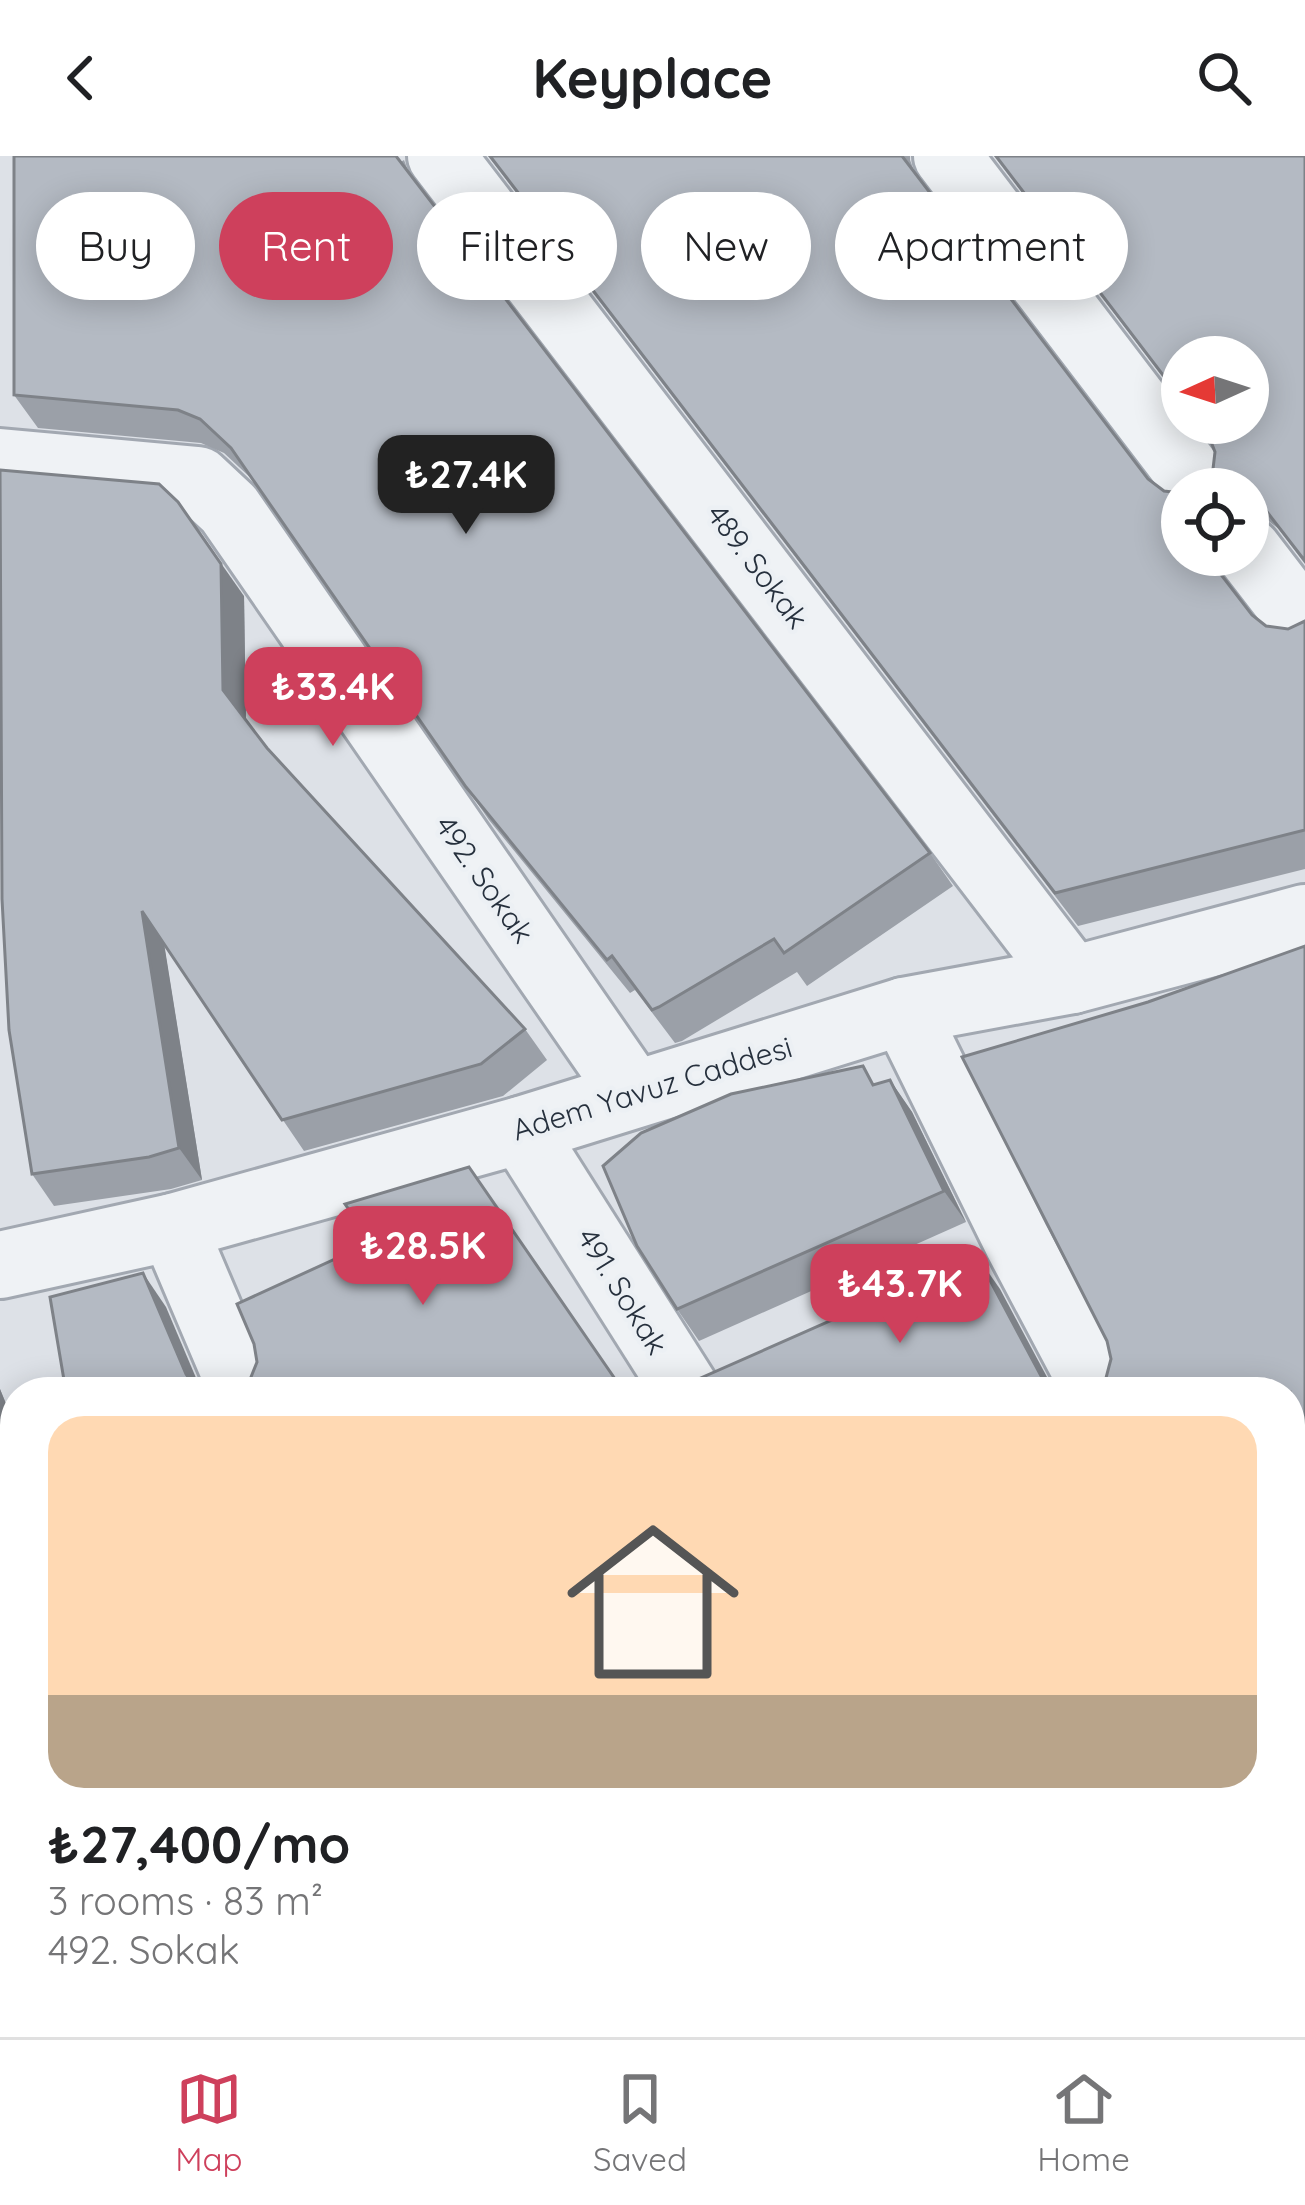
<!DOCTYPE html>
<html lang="en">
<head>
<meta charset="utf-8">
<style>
	body { margin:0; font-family:Quicksand,sans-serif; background:#f2f2f2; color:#202124; height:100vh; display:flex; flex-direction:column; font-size:45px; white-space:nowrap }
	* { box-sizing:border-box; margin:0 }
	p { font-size:39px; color:#757577 }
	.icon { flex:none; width:66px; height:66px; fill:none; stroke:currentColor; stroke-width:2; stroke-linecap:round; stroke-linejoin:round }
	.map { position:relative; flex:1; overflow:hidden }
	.panel { position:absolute; left:0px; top:1221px; width:1305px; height:660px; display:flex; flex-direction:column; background:#fff; border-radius:48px 48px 0 0; box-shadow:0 6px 30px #0003 }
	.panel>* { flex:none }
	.top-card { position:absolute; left:36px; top:36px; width:1233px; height:108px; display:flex; gap:24px }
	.needle { width:78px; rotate:267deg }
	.controls { position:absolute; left:1161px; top:180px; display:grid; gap:24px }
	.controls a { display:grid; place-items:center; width:108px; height:108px; border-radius:50%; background:#fff; box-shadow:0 6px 30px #0003; font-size:60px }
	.price { position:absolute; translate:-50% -102px; padding:0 27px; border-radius:24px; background:#ce405c; color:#fff; font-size:39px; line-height:78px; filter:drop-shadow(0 3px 6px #0008) }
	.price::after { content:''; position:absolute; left:50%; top:72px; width:36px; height:27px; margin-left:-18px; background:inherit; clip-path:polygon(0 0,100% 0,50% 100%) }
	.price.on { background:#222; color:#fff }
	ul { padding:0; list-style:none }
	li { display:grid; align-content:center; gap:24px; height:636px; padding:0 48px }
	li+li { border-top:3px solid #e0e0e0 }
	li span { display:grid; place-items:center; height:372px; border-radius:36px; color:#555 }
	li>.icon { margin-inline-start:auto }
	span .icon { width:216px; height:216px; fill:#fffc; stroke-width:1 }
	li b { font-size:51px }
	.tag { padding:0 42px; border-radius:54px; background:#fff; box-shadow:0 6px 30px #0003; font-size:42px; line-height:108px }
	.tag.on { background:#ce405c; color:#fff }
	header { display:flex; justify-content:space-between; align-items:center; height:156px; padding:0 48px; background:#fff; font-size:54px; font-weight:700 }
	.menu { display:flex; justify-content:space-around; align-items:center; height:168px; border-top:3px solid #e0e0e0; background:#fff; font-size:33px; color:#757577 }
	.menu a { display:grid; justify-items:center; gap:6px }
	.menu .on { color:#ce405c }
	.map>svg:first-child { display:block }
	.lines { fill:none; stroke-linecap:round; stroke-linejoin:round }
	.minor-casing { stroke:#a2a8b1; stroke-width:72 }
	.minor { stroke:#eff2f5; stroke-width:66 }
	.wall { fill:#9ba0a8 }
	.shaded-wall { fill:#7e8288 }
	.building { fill:#b4bac3; stroke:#7e8288; stroke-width:3 }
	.labels { text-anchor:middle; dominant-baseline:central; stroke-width:9; stroke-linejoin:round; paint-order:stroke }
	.street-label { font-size:30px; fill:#26303d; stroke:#ecf0f4 }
</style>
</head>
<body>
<header><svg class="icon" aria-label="back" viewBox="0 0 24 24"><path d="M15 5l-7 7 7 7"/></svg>Keyplace<svg class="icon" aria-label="search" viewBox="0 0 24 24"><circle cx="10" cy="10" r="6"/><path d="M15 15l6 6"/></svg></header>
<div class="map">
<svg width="1305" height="1881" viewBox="0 0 1305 1881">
	<rect width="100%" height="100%" fill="#dde1e7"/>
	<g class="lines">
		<g class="minor-casing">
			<g id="minor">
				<polyline points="441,0 1072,824"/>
				<polyline points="947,0 1201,333"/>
				<polyline points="0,306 198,324 229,353 632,936"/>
				<polyline points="1248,395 1305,469"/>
				<polyline points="904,855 1017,1085 1097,1236"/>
				<polyline points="521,974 687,1236"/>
				<polyline points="173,1071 243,1236"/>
				<polyline points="0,1109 173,1071 521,974 904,855 1072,824 1305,762"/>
				<polyline points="1290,1597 1305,1625"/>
				<polyline points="0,1721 15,1759"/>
				<polyline points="65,1866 72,1881"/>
				<polyline points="552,1866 559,1881"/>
				<polyline points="1021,1866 1028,1881"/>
			</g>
		</g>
		<use href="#minor" class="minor"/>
	</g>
	<g class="wall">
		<polygon points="488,0 910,0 910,4 915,17 1182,399 1211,399 1216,412 1252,459 1266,470 1288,473 1305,465 1305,713 1078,770"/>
		<polygon points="994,0 1305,0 1305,408 1278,372 1263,361 1248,359 1248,333 1192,333 1199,330 1213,313 1215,296 1210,283 1198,267 1248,267 1182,201 1182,246"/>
		<polygon points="404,4 409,17 930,697 953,730 807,830 797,816 682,885 675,887 635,834 630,837 489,664 254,325 224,297 201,287 38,272 14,239"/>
		<polygon points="244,440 246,564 267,592 525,873 547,904 503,940 304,995 164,789 202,1024 171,1033 54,1050 32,1018"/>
		<polygon points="1305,790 1305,1564 1290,1560 1290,1236 1106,1222 1111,1203 1148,846"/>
		<polygon points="890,924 912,956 966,1066 699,1185 677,1153 875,929"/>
		<polygon points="0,1233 15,1270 15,1688 7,1684 0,1685"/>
	</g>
	<g class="shaded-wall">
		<polygon points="178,346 244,440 246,566 223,534"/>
		<polygon points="142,755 164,787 202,1024 179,992"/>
		<polygon points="890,924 912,956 966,1066 944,1035"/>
		<polygon points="977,1100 1000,1133 1055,1236 1041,1220"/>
		<polygon points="143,1117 166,1151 202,1236 198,1236 186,1218"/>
		<polygon points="0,1233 15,1270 15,1294 0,1257"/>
		<polygon points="12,1810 15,1815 15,1864 4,1831"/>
		<polygon points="16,1866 28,1866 33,1881 27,1881"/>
		<polygon points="503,1866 515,1866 520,1881 514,1881"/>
		<polygon points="736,1866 758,1866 755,1881 746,1881"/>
		<polygon points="918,1866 922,1866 931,1881 926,1881"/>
	</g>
	<g class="building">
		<polygon points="14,0 396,0 930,697 784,797 774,783 659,851 652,854 612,800 607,804 466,631 231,292 200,263 178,254 14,239"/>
		<polygon points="490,0 902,0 1148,323 1164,335 1182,337 1182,399 1206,399 1252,459 1266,470 1288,473 1305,465 1305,674 1055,737"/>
		<polygon points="996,0 1305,0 1305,405 1254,339 1240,328 1219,325 1201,333 1192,333 1199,330 1213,313 1215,296 1208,278 1200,267 1248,267 1248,201 1182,201 1182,244"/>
		<polygon points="0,314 159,328 178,346 221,408 223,534 267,592 525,873 481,908 282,964 142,755 179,992 149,1001 32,1018 9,874 2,743"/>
		<polygon points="1305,790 1305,1556 1300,1546 1290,1535 1290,1236 1090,1236 1106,1222 1111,1203 1107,1185 962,901 1148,846"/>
		<polygon points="863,910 873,929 890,924 944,1035 677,1153 637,1090 603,1010 641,977 731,938"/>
		<polygon points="469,1011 624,1236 235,1236 249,1226 257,1206 254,1188 237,1148 372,1086 345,1048"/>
		<polygon points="977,1100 1041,1220 1053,1234 1060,1236 699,1236 694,1225"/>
		<polygon points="143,1117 186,1218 196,1232 206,1236 66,1236 50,1141"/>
		<polygon points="0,1257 15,1294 15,1683 12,1674 0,1659"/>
		<polygon points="1305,1619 1305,1881 1072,1881 1066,1866 1290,1866 1290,1627 1298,1625"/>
		<polygon points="15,1753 15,1808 12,1810 4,1831 15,1866 28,1879 34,1881 0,1881 0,1761 4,1761"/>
		<polygon points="80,1866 504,1866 515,1879 521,1881 66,1881 79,1870"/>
		<polygon points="568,1866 736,1866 753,1881 553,1881"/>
		<polygon points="812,1866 918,1866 926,1881 785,1881"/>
	</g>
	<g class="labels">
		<g class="street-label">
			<text transform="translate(758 410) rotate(53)">489. Sokak</text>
			<text transform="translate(485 723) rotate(55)">492. Sokak</text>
			<text transform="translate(652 932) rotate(-17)">Adem Yavuz Caddesi</text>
			<text transform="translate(623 1135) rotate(58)">491. Sokak</text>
		</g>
	</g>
</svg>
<div class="controls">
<a><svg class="needle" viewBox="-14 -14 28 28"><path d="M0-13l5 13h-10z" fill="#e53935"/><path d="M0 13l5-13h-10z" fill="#757577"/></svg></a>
<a><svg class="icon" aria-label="locate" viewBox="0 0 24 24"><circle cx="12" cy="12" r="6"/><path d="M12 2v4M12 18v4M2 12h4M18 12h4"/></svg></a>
</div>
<b class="price on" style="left:466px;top:381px">₺27.4K</b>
<b class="price" style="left:333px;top:593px">₺33.4K</b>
<b class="price" style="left:423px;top:1152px">₺28.5K</b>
<b class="price" style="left:900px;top:1190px">₺43.7K</b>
<div class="top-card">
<a class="tag">Buy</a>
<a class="tag on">Rent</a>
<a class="tag">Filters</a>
<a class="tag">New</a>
<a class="tag">Apartment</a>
</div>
<section class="panel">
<ul>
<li><span style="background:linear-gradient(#ffd9b3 75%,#b9a48a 0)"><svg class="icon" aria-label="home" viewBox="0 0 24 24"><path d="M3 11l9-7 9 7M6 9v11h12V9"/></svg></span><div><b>₺27,400/mo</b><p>3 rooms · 83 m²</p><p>492. Sokak</p></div></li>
</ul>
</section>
</div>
<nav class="menu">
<a class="on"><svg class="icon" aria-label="map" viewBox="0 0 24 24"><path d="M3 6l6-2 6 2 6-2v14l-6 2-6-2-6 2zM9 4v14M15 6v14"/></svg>Map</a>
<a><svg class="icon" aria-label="saved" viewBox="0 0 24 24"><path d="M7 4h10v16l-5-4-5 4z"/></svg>Saved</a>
<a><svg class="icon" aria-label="home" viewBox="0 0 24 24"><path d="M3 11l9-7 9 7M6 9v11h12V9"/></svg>Home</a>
</nav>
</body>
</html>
